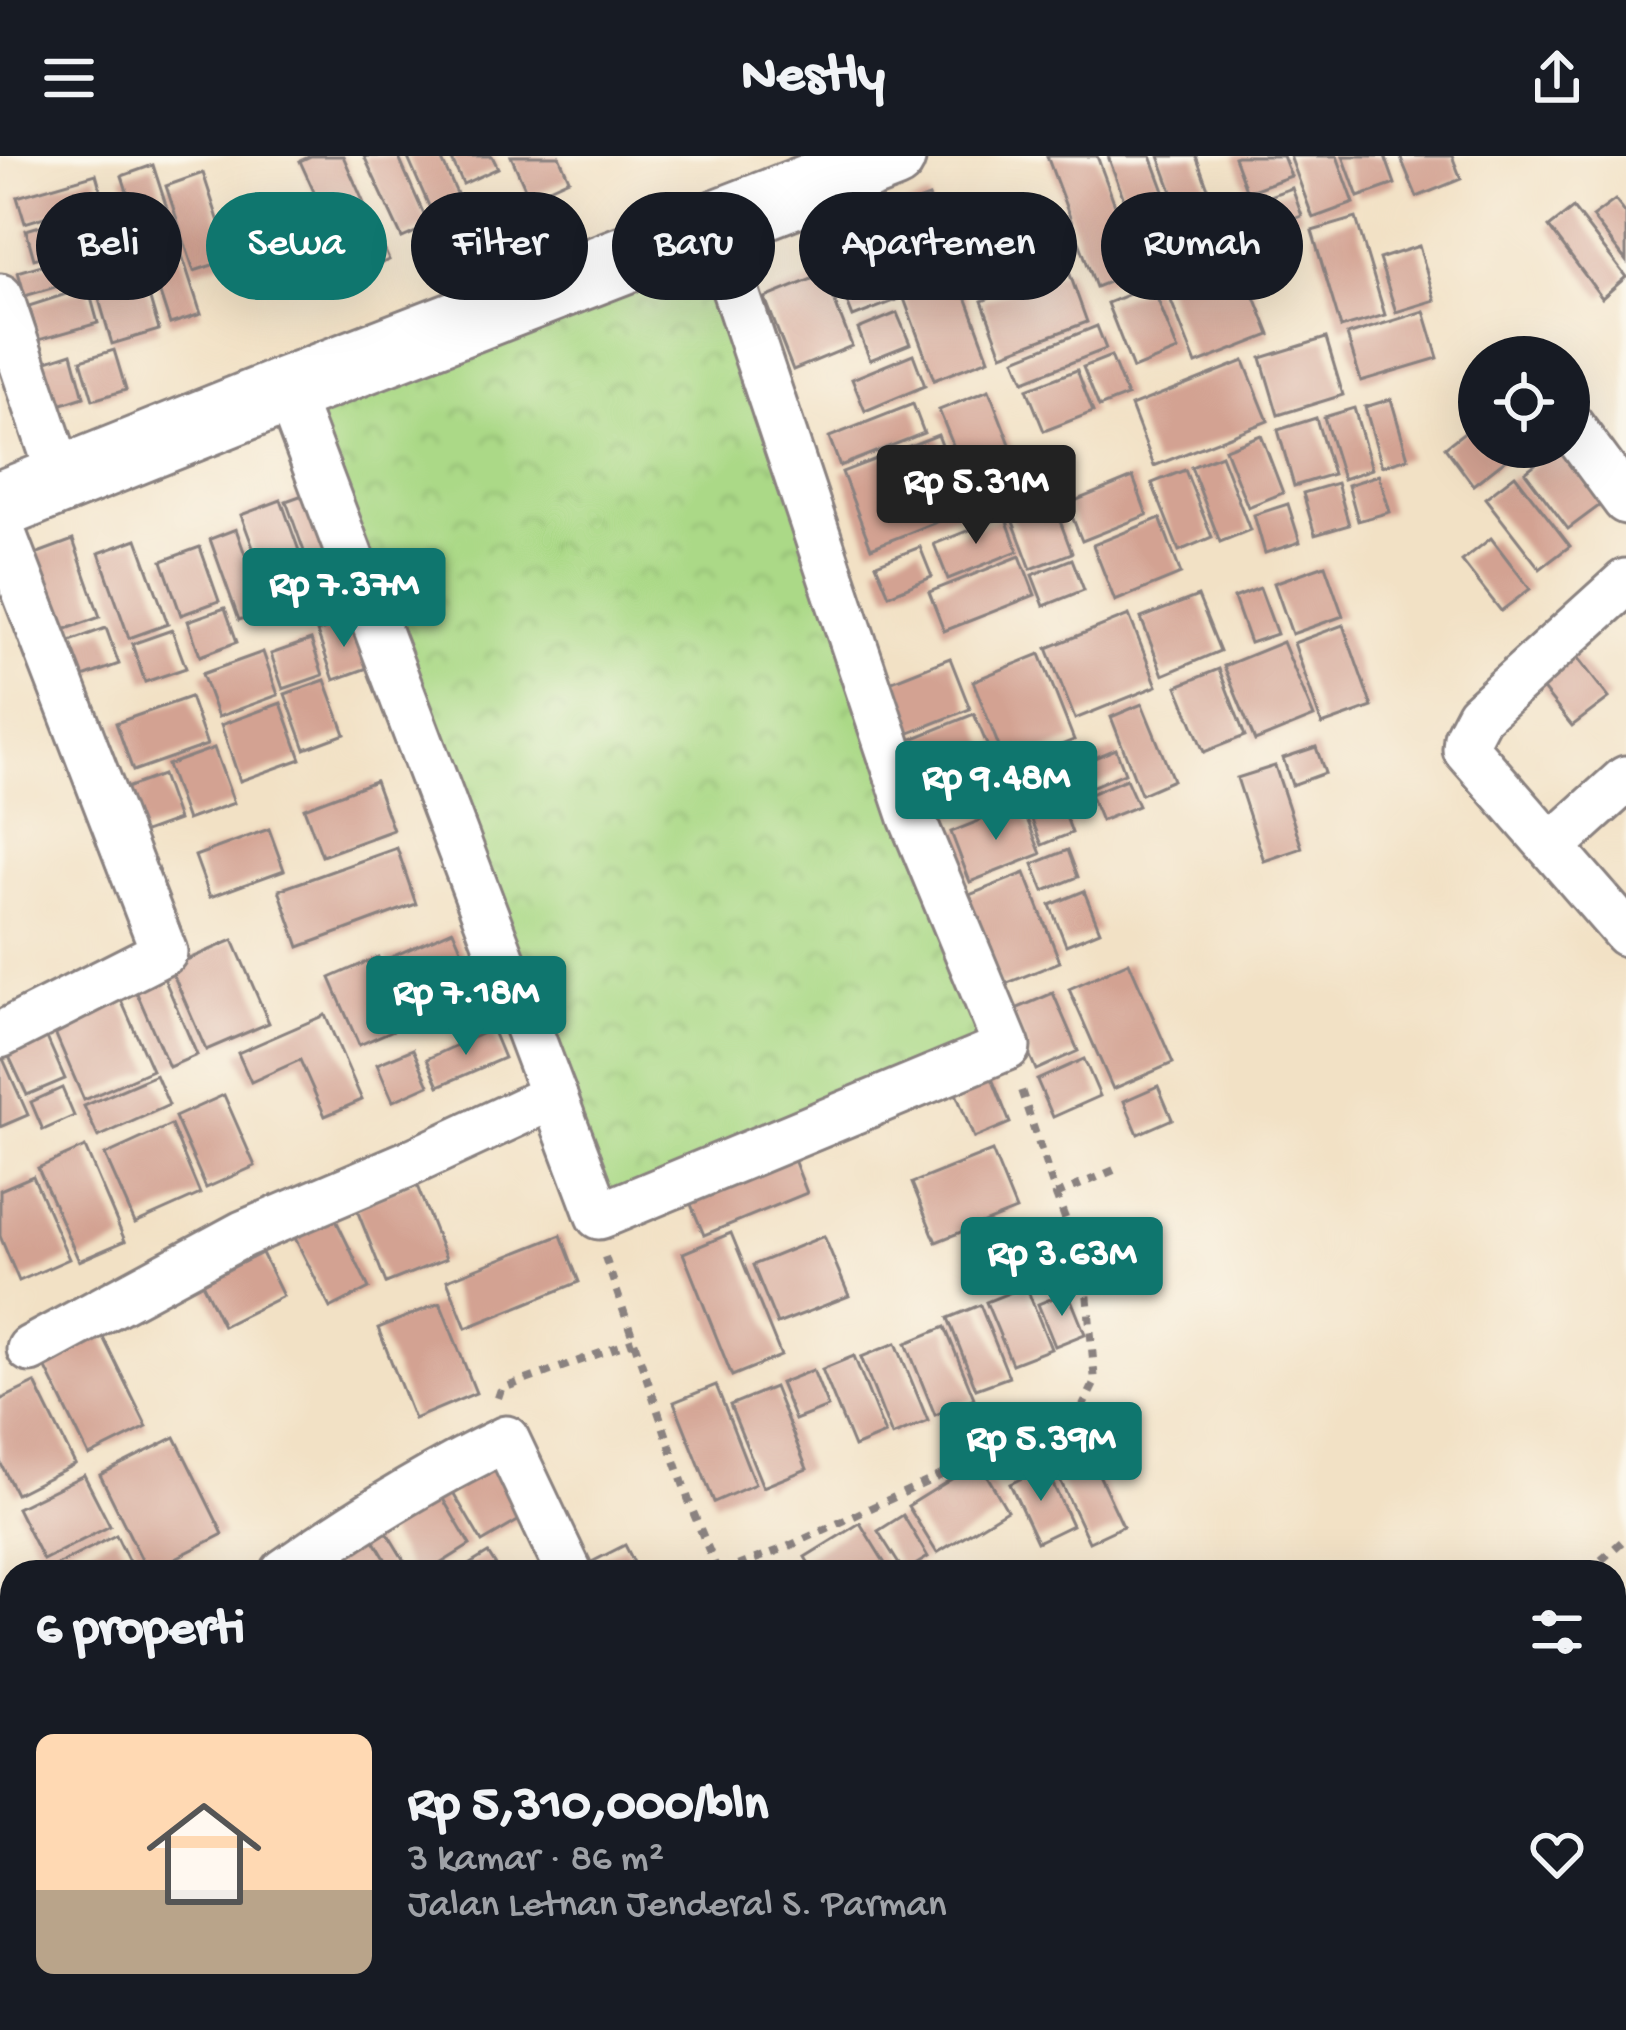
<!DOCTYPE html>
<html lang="id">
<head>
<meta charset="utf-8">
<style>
	body { margin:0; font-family:"Gochi Hand",sans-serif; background:#20242c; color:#f1f3f6; height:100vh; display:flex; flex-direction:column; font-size:45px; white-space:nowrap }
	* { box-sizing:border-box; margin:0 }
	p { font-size:39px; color:#9ea1a6 }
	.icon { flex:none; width:66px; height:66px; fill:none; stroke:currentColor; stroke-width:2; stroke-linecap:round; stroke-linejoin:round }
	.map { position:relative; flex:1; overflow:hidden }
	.side { position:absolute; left:0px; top:1404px; width:1626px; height:471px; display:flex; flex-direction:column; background:#171b24; border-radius:36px 36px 0 0; box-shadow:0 12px 48px #0002 }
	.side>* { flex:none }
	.hud { position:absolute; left:36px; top:36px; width:1554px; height:108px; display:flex; gap:24px }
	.controls { position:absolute; left:1458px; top:180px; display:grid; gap:24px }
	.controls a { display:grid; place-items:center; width:132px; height:132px; border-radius:50%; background:#171b24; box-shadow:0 12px 48px #0002; font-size:60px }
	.price { position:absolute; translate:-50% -102px; padding:0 27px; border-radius:12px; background:#0f766e; color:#fff; font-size:39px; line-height:78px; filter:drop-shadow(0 3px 6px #0008) }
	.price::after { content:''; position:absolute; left:50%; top:72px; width:36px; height:27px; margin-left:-18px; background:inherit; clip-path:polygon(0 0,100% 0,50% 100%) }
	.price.active { background:#222; color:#fff }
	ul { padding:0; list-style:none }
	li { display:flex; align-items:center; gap:36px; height:300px; padding:0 36px }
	li span { display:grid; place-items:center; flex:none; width:336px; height:240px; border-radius:18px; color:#555 }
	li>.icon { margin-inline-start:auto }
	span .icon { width:144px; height:144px; fill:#fffc; stroke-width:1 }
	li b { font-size:51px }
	h2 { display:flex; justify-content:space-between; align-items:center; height:144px; padding:0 36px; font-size:51px }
	.chip { padding:0 42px; border-radius:54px; background:#171b24; box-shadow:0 12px 48px #0002; font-size:42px; line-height:108px }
	.chip.active { background:#0f766e; color:#fff }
	header { display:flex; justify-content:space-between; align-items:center; height:156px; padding:0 36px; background:#171b24; font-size:54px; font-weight:700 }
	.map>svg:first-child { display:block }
	.park { fill:url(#park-crowns); stroke:#667e61; stroke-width:3 }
	.building { fill:#d3a292 }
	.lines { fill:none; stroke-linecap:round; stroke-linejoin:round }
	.street-casing { stroke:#8a8280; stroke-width:51 }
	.highway-casing { stroke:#8a8280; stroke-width:72 }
	.path { stroke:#8a8280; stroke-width:8; stroke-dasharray:9 9; stroke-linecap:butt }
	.street { stroke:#fff; stroke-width:45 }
	.highway { stroke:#fff; stroke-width:66 }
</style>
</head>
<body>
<header><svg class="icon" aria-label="menu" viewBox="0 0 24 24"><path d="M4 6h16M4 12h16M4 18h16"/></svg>Nestly<svg class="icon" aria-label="share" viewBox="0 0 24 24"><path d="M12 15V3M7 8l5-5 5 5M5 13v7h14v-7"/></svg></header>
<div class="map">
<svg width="1626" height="1874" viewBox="0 0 1626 1874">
	<defs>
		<pattern id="park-crowns" width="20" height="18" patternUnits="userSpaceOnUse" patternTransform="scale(3)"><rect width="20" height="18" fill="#abd987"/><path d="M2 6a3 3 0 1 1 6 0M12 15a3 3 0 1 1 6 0" fill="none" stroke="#93ba75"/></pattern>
	</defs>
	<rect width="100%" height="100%" fill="#fbf7ec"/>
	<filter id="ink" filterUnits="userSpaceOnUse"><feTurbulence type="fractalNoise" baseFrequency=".00833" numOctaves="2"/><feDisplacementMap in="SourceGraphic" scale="24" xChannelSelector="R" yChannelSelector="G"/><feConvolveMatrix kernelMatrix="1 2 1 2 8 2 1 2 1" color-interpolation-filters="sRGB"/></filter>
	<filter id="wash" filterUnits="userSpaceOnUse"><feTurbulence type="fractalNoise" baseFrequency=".004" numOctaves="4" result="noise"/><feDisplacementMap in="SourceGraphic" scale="48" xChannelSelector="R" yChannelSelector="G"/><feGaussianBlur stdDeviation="2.7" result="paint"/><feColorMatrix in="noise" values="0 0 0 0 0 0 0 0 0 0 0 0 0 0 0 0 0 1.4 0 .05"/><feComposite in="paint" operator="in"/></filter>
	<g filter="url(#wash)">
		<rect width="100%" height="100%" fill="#f2e1c5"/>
		<polygon class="park" points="710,73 994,896 596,1064 289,238"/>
		<g id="blocks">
			<g class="building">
				<polygon points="311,0 343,0 389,104 352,120 300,5"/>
				<polygon points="364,0 398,0 429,70 402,82"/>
				<polygon points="407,0 440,0 472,71 444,84"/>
				<polygon points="450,0 492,0 498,12 463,28"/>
				<polygon points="511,0 559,0 569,23 529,41"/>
				<polygon points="1047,0 1097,0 1139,114 1096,131"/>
				<polygon points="1108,0 1151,0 1184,89 1146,103"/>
				<polygon points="1159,0 1196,0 1227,84 1194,96"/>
				<polygon points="1237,0 1283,0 1291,20 1247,36 1234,1"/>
				<polygon points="1290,0 1337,0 1354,47 1313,62"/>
				<polygon points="1343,0 1385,0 1395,28 1358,41"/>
				<polygon points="1400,0 1452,0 1461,23 1417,41"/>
				<polygon points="153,9 201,158 170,168 122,20"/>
				<polygon points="203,17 231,103 194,115 166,30"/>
				<polygon points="96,18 103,43 25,67 17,41"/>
				<polygon points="1292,32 1302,60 1263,75 1252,46"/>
				<polygon points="929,41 989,203 934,224 874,61"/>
				<polygon points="1615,44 1626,58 1626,105 1592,61"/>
				<polygon points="122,47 159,174 112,188 75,61"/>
				<polygon points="1573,52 1626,121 1602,142 1549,71"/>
				<polygon points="1356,62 1385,159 1341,172 1312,75"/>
				<polygon points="64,63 73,92 34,103 26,74"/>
				<polygon points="876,87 897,144 853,161 831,105"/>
				<polygon points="1419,90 1435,144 1396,156 1379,103"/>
				<polygon points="1238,98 1270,179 1196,208 1164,127"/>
				<polygon points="75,99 82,123 25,140 18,116"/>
				<polygon points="1068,113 1087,166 1002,198 982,145"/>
				<polygon points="824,118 852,190 793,214 765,142"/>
				<polygon points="1152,129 1178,195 1133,213 1107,147"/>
				<polygon points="88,131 98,167 39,184 29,150"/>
				<polygon points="1424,155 1438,202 1361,225 1347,179"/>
				<polygon points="897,157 910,188 870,204 858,173"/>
				<polygon points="1097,170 1106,193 1024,225 1015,203"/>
				<polygon points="1326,182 1343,239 1278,259 1261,202"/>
				<polygon points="114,194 126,234 93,244 81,204"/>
				<polygon points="72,197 84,241 50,252 38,208"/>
				<polygon points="913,198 925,230 865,255 852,223"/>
				<polygon points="1111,200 1127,240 1099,251 1083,211"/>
				<polygon points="1244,205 1268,265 1154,310 1131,250"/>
				<polygon points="1077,214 1093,256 1044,275 1027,233"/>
				<polygon points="989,234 1020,314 971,334 939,254"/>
				<polygon points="1391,243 1408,302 1382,310 1365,251"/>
				<polygon points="913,248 924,277 840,310 829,281"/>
				<polygon points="1354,252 1372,313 1343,323 1324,261"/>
				<polygon points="1316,262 1333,318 1294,330 1278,274"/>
				<polygon points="1479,265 1479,291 1522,291 1473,329 1445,291"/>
				<polygon points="938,279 967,354 871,392 842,316"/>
				<polygon points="1261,279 1283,337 1248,351 1225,293"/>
				<polygon points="1557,291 1560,291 1603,347 1568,373 1525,316"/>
				<polygon points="1221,299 1250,374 1220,386 1191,311"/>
				<polygon points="1185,314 1212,381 1179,395 1152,327"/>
				<polygon points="1379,319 1390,356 1358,365 1348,329"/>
				<polygon points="1515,319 1570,390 1540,413 1485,342"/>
				<polygon points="1133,321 1147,359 1082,385 1067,348"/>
				<polygon points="1337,327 1349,369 1315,379 1303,337"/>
				<polygon points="1048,333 1072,397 1031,413 1007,350"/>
				<polygon points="314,335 352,441 324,451 286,345"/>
				<polygon points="281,344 319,451 280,465 241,359"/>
				<polygon points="1288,348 1300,386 1265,397 1254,359"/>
				<polygon points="1005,360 1018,395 948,423 934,388"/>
				<polygon points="1160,362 1181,418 1115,445 1093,389"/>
				<polygon points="236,373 265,455 239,464 210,383"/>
				<polygon points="1491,382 1530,433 1501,455 1462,405"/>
				<polygon points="137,383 168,468 129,482 99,397"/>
				<polygon points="73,384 100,461 58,476 30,400"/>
				<polygon points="200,391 219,445 181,459 162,405"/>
				<polygon points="920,391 932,421 889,439 876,408"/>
				<polygon points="1020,400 1035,439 944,475 929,436"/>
				<polygon points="1072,403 1084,434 1044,450 1032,419"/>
				<polygon points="1325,409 1343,460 1292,478 1274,427"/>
				<polygon points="1260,432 1277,478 1250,487 1234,442"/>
				<polygon points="1198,440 1220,495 1163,519 1141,462"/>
				<polygon points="225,452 237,486 200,500 188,465"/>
				<polygon points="1129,459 1157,530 1075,563 1047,492"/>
				<polygon points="353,463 370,511 334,524 317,476"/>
				<polygon points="1343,469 1372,551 1322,569 1294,487"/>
				<polygon points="106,472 119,508 75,524 62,488"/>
				<polygon points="172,474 186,512 145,526 132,488"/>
				<polygon points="311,484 323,519 283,533 271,498"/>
				<polygon points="1283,486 1314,561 1255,585 1224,510"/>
				<polygon points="1566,487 1609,542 1572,570 1529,516"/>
				<polygon points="263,496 278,539 218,561 202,518"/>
				<polygon points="1040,498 1074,584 1007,611 973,525"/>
				<polygon points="950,502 970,553 897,582 877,531"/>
				<polygon points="1219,513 1245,580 1204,596 1177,530"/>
				<polygon points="325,524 345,578 305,593 285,538"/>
				<polygon points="190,541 207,589 133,615 116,567"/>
				<polygon points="281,547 301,603 240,625 221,569"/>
				<polygon points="1142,548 1173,624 1141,638 1111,561"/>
				<polygon points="974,558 990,596 922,623 907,585"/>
				<polygon points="1316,591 1325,617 1292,629 1283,602"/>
				<polygon points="214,592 234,647 187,664 167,609"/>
				<polygon points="1116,593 1125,617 1091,631 1082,607"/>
				<polygon points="992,602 1006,637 950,660 936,625"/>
				<polygon points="1275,610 1302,692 1264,705 1237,622"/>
				<polygon points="162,619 178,664 131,681 115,636"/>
				<polygon points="1126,623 1138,650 1101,665 1090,638"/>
				<polygon points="375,625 393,674 322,700 304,652"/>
				<polygon points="1056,634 1072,677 1042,689 1025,646"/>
				<polygon points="1021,648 1041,698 970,726 951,676"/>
				<polygon points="269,673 284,714 210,741 195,700"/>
				<polygon points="397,692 416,748 299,791 279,734"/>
				<polygon points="1068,694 1078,721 1044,735 1033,708"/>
				<polygon points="1025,717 1060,806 1000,830 964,741"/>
				<polygon points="1084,735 1100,775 1066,789 1050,749"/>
				<polygon points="453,774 475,825 409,854 387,803"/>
				<polygon points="233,784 269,867 206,894 170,811"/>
				<polygon points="378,801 407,868 359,889 330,822"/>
				<polygon points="1129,806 1173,907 1113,933 1069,833"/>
				<polygon points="161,815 197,899 169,911 133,828"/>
				<polygon points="117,835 152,914 84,944 50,865"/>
				<polygon points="1053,837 1078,895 1036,914 1011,855"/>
				<polygon points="325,859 362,944 325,960 300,904 251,926 238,897"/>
				<polygon points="492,873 504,902 439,930 427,903"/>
				<polygon points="44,875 65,923 27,939 5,892"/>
				<polygon points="413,893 429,929 393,945 377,908"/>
				<polygon points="0,896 28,959 0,971"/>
				<polygon points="1084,903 1100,940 1053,961 1037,924"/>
				<polygon points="989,915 1010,967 974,982 953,930"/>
				<polygon points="156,919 169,949 98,981 84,950"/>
				<polygon points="1158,930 1172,963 1138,978 1124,945"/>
				<polygon points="62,932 74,960 43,974 31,946"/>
				<polygon points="224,939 255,1010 206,1032 175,961"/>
				<polygon points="171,969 200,1038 135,1067 105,999"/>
				<polygon points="85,991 125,1085 79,1105 38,1012"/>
				<polygon points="992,995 1016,1054 936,1086 912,1027"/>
				<polygon points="791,996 807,1037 704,1079 687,1039"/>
				<polygon points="33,1020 69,1103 19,1125 0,1080 0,1034"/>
				<polygon points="415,1025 446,1103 386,1127 355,1049"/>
				<polygon points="333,1058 369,1132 330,1152 293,1078"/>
				<polygon points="731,1077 781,1200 732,1220 683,1097"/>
				<polygon points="561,1079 579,1126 466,1172 447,1124"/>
				<polygon points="824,1080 849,1140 777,1168 753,1109"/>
				<polygon points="262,1097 283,1140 223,1170 202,1127"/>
				<polygon points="1026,1130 1051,1193 1012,1208 986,1146"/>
				<polygon points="1068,1136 1085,1178 1055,1190 1038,1148"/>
				<polygon points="440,1147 476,1237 414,1263 378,1172"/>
				<polygon points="980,1149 1009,1221 976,1233 948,1162"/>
				<polygon points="945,1171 974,1242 935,1259 906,1187"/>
				<polygon points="100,1175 147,1271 89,1300 42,1204"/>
				<polygon points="896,1187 928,1265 892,1280 861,1201"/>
				<polygon points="854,1200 885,1278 854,1291 822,1213"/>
				<polygon points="813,1214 828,1251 795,1264 780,1227"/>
				<polygon points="35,1227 75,1308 16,1338 0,1306 0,1244"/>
				<polygon points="716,1229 755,1328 714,1346 674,1246"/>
				<polygon points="774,1231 807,1313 763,1331 730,1249"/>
				<polygon points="175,1281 223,1378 148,1416 100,1319"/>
				<polygon points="492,1298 528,1359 482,1386 447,1326"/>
				<polygon points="979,1306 1007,1354 937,1397 908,1350"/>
				<polygon points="1094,1308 1123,1370 1089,1386 1060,1324"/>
				<polygon points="1045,1311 1072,1369 1037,1386 1010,1328"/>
				<polygon points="84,1319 110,1370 43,1404 17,1352"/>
				<polygon points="436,1331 470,1389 427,1416 411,1416 380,1365"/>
				<polygon points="903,1359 928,1401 904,1416 878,1375"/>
				<polygon points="860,1367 889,1414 814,1416 805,1401"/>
				<polygon points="116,1379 134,1416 43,1416"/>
				<polygon points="371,1379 393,1416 337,1416 330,1404"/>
				<polygon points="625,1389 639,1416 587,1416 584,1410"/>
				<polygon points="488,1397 500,1416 457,1416"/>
				<polygon points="7,1609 12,1618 12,1703 0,1683 0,1613"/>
			</g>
		</g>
	</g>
	<g filter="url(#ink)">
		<use href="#blocks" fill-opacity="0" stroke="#8a8280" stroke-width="3"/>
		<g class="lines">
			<g class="street-casing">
				<g id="street">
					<polyline points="0,141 62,325"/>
					<polyline points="287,234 599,1060 607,1057 1007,891 912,662 714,71"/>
					<polyline points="1569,268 1626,345"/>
					<polyline points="0,370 164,796 0,879"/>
					<polyline points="1626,426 1479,559 1467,582 1466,593 1626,777"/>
					<polyline points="1552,690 1626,623"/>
					<polyline points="30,1193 243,1078 410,1007 554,940"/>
					<path d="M284,1416c71,-50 143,-95 222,-133l63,133"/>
					<polyline points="0,1592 12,1585"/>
					<polyline points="1614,1773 1626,1763"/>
					<polyline points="887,1863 898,1874"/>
					<polyline points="107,1874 127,1863"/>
					<polyline points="1499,1874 1511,1863"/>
				</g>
			</g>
			<g class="highway-casing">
				<polyline id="highway" points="0,349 287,234 892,0"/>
			</g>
			<g class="path">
				<polyline points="1056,1039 1114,1014"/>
				<polyline points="605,1101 691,1351 718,1416"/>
				<polyline points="498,1242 501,1233 634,1185"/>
				<polyline points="721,1416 785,1392 1081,1254 1095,1226 1085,1113 1056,1039 1019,928"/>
				<polyline points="1588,1416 1626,1382"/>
				<polyline points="1292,1863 1302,1874"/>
				<polyline points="1063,1874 1074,1863"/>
			</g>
			<use href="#street" class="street"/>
			<use href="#highway" class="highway"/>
		</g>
	</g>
</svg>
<div class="controls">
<a><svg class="icon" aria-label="locate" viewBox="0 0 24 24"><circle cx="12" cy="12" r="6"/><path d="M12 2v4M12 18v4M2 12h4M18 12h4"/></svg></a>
</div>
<b class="price active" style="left:976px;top:391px">Rp 5.31M</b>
<b class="price" style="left:344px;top:494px">Rp 7.37M</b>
<b class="price" style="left:996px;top:687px">Rp 9.48M</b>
<b class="price" style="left:466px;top:902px">Rp 7.18M</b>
<b class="price" style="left:1062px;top:1163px">Rp 3.63M</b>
<b class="price" style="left:1041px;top:1348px">Rp 5.39M</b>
<div class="hud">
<a class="chip">Beli</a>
<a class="chip active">Sewa</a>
<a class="chip">Filter</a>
<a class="chip">Baru</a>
<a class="chip">Apartemen</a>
<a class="chip">Rumah</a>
</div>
<section class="side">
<h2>6 properti<svg class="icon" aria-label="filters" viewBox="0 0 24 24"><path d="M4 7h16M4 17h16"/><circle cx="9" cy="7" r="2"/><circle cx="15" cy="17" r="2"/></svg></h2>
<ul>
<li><span style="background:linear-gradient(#ffd9b3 65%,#b9a48a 0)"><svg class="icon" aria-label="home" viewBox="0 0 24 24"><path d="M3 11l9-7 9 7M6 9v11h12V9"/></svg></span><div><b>Rp 5,310,000/bln</b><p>3 kamar · 86 m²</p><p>Jalan Letnan Jenderal S. Parman</p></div><svg class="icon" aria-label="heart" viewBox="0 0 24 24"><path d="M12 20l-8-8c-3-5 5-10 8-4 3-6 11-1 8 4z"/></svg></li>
</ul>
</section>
</div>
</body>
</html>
